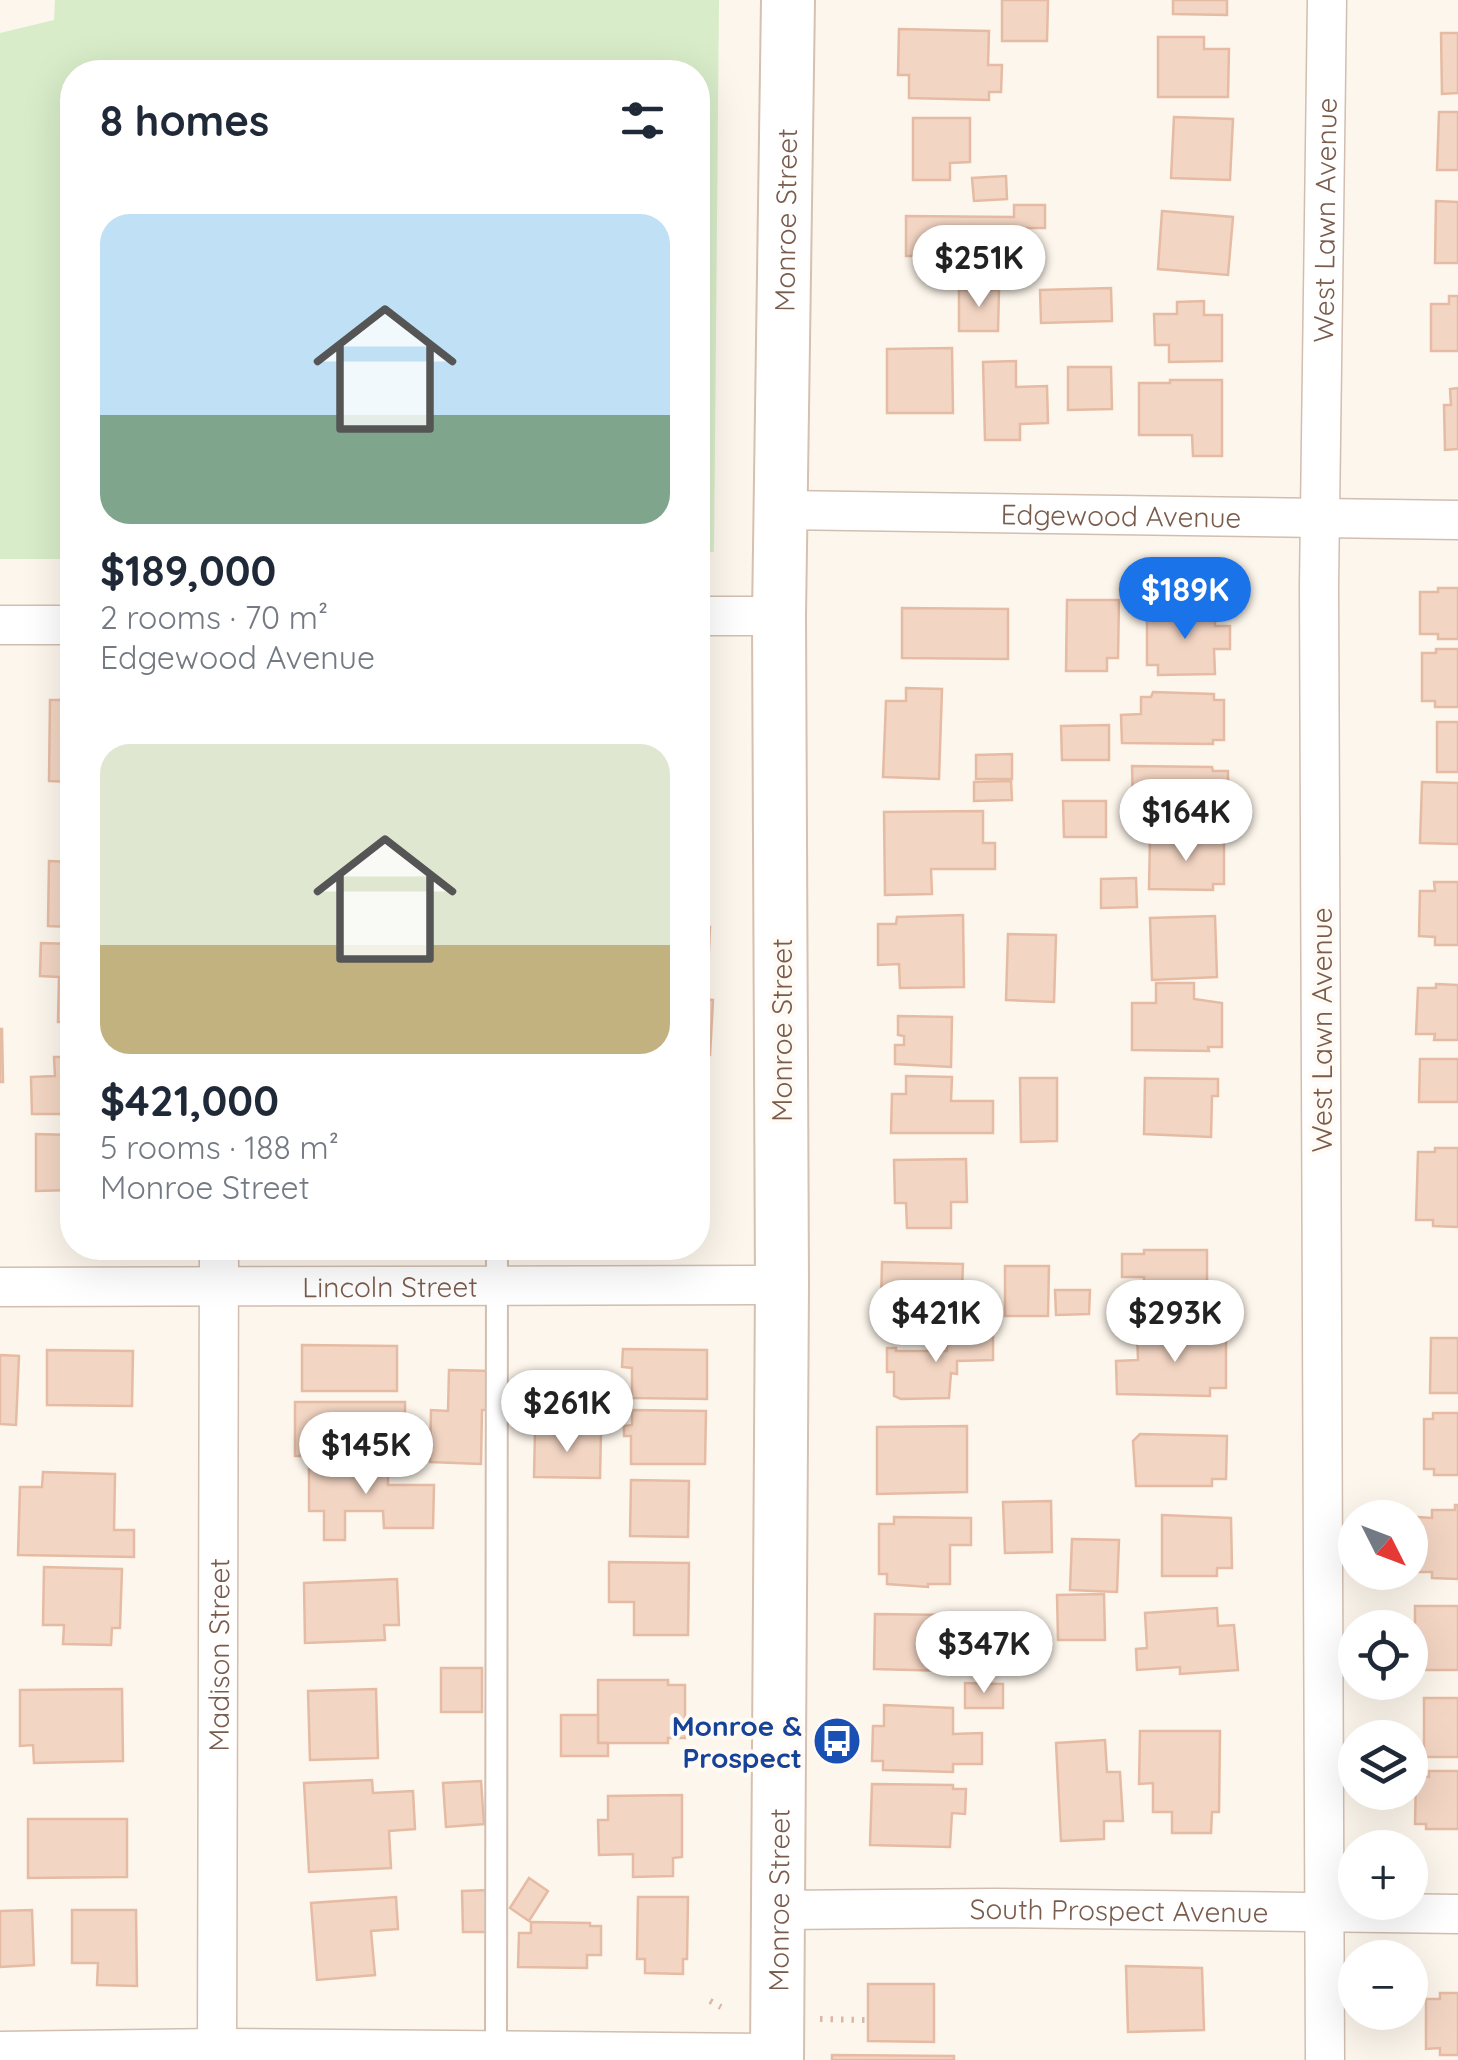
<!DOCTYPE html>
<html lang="en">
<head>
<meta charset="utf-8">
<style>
	body { margin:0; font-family:Quicksand,sans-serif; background:#f6f6f7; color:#1f2937; height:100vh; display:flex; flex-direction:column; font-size:38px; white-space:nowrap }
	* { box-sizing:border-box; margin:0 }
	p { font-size:32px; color:#747a83 }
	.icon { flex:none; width:55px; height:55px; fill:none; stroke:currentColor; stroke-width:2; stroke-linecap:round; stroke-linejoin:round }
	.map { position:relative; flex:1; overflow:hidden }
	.details { position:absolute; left:60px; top:60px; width:650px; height:1200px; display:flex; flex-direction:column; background:#fff; border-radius:40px; box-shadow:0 10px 40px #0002 }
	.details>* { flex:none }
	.needle { width:65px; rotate:132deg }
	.controls { position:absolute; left:1338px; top:1500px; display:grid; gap:20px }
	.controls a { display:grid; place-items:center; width:90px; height:90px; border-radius:50%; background:#fff; box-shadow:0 10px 40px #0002; font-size:50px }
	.price { position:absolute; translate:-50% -85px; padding:0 22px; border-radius:35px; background:#fff; color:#222; font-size:32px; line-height:65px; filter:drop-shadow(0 2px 5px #0008) }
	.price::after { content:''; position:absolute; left:50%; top:60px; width:30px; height:22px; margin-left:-15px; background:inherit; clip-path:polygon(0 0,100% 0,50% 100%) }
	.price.on { background:#1a73e8; color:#fff }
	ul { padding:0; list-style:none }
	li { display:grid; align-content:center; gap:20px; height:530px; padding:0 40px }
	li span { display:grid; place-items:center; height:310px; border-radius:30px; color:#555 }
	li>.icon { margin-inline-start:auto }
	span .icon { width:180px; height:180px; fill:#fffc; stroke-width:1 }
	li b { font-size:42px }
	h2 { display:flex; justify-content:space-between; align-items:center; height:120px; padding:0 40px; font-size:42px }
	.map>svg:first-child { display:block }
	.green { fill:#d8ecc9 }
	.building { fill:#f3d5c3; stroke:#e6bba3; stroke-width:2.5 }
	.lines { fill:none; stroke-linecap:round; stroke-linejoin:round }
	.service-casing { stroke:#d1beb0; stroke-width:24 }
	.minor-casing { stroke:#d1beb0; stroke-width:41 }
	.secondary-casing { stroke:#d6c0b0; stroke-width:56 }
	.path { stroke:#d9b8a5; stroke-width:6; stroke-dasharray:2.5 8; stroke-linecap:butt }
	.service { stroke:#fff; stroke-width:20 }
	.minor { stroke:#fff; stroke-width:38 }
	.secondary { stroke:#fff; stroke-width:52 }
	.labels { text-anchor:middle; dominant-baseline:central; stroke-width:8; stroke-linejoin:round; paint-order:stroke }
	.street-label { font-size:28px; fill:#7a5c4d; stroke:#fffaf3 }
	.transit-label { font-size:28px; font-weight:bold; fill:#164399; stroke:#fffaf3; text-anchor:end }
</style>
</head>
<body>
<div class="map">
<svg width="1458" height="2060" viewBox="0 0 1458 2060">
	<rect width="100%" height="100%" fill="#fdf6ec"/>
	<polygon class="green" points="55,0 719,0 714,552 698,553 698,72 72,72 72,559 0,559 0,33 54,20"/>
	<g class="building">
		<polygon points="1002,0 1048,0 1047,41 1002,41"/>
		<polygon points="1173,0 1227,0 1227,15 1173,14"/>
		<polygon points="899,29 989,31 988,65 1002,65 1001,92 989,92 989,100 909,98 909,75 898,75"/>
		<polygon points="1441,33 1458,33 1458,93 1442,94"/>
		<polygon points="1158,37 1204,37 1204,49 1229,49 1228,97 1158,97"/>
		<polygon points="1439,112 1458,112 1458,170 1437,170"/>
		<polygon points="1174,117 1233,119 1230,180 1171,178"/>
		<polygon points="913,118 970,118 970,162 950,163 950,180 913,180"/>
		<polygon points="1006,176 1007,199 974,201 972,178"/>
		<polygon points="1436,201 1458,202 1458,263 1435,263"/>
		<polygon points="1014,205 1045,205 1045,228 1015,228 1015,258 985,258 984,278 928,278 928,256 906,256 906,216 1014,217"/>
		<polygon points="1162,211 1233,217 1228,275 1158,269"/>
		<polygon points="1111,288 1112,321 1041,323 1040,290"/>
		<polygon points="959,290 999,290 998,331 959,331"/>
		<polygon points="1449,296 1458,296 1458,351 1431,351 1431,304 1449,304"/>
		<polygon points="1204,301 1204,315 1222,315 1222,361 1169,362 1169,345 1155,345 1154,314 1177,314 1177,302"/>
		<polygon points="952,348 953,413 887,413 887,349"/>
		<polygon points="1016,361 1016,387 1047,386 1048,423 1020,424 1020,440 985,440 983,362"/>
		<polygon points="1068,367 1111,367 1112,409 1068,410"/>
		<polygon points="1170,380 1222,380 1222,456 1193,456 1192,435 1139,435 1139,383 1170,383"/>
		<polygon points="1458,388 1458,449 1445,450 1444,405 1451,405 1450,389"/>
		<polygon points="1438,588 1458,588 1458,639 1438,639 1438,634 1420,634 1420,592 1438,592"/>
		<polygon points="1067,600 1119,600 1118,658 1107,658 1107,671 1066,671"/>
		<polygon points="902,608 1008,609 1008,659 902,658"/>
		<polygon points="1147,611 1215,611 1215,626 1230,626 1230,649 1214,649 1215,674 1158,675 1158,665 1147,665"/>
		<polygon points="1436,649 1458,649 1458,707 1435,707 1435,701 1422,701 1422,653 1436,653"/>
		<polygon points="906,688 942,689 939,779 883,777 886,701 906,701"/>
		<polygon points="1153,692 1214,694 1214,700 1224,700 1224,740 1213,740 1213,744 1122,743 1121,715 1141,714 1141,697 1151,697"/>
		<polygon points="50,700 72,700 72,782 49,781"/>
		<rect x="1437" y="722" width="21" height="50"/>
		<polygon points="1109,725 1109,760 1062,760 1061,726"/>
		<polygon points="1012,754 1012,779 976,779 976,755"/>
		<polygon points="1132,766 1212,767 1213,771 1228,771 1228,818 1214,818 1214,821 1144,820 1144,806 1133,806"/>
		<polygon points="1011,781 1012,800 974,801 974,782"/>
		<polygon points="1422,782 1458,783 1458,844 1420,843"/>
		<polygon points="1063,801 1106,801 1106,837 1064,837"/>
		<polygon points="983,811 983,843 995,843 995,869 931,869 932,894 885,895 884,812"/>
		<polygon points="1150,838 1213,838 1213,841 1224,842 1224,884 1213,884 1213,890 1149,889"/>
		<polygon points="49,861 72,862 72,927 48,926"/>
		<polygon points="1136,878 1137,907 1101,908 1101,879"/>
		<polygon points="1434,882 1458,882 1458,945 1435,945 1435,937 1419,936 1420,891 1435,891"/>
		<polygon points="963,915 964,987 900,988 899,964 878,965 878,924 896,924 897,917"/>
		<polygon points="1215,916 1217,977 1152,980 1150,918"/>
		<polygon points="698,926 710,927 708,972 698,972"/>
		<polygon points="1008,934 1056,935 1054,1002 1006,1000"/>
		<polygon points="41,943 72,944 72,1022 58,1022 59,977 40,976"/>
		<polygon points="1156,983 1194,983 1194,999 1222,1003 1222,1047 1208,1047 1209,1051 1132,1050 1132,1003 1156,1003"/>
		<polygon points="1436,984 1458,985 1458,1040 1434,1040 1435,1034 1416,1034 1418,988 1436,988"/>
		<polygon points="698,999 713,1000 710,1055 698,1054"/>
		<polygon points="898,1016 952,1017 951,1067 895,1064 895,1045 904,1045 904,1036 898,1035"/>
		<polygon points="0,1029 2,1029 3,1082 0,1082"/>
		<polygon points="54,1057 72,1057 72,1114 32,1114 31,1077 55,1076"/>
		<polygon points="1420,1059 1458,1059 1458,1102 1419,1102"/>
		<polygon points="906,1076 952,1077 951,1101 993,1101 993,1133 891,1133 892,1094 906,1094"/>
		<polygon points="1020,1078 1057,1078 1057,1141 1021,1142"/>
		<polygon points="1145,1078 1218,1079 1218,1096 1212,1096 1211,1137 1144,1134"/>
		<rect x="698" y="1088" width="6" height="62"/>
		<polygon points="36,1134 72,1135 72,1190 36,1191"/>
		<polygon points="1435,1148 1458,1148 1458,1227 1433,1226 1433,1220 1416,1220 1418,1152 1435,1152"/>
		<polygon points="698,1157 704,1157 706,1225 698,1225"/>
		<polygon points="966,1159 967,1202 951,1202 951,1228 907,1228 906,1203 895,1203 894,1160"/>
		<polygon points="1144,1250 1207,1250 1207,1313 1144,1314 1144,1277 1122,1277 1122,1254 1144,1254"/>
		<polygon points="882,1262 963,1264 961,1315 890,1313 890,1309 881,1309"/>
		<polygon points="1005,1266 1049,1266 1048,1316 1005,1316"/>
		<polygon points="1055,1290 1090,1290 1089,1314 1056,1315"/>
		<polygon points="946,1332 993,1332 993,1360 957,1361 957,1374 951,1373 949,1398 901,1399 894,1396 894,1372 887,1372 887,1348 896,1348 896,1351 947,1351"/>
		<polygon points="1137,1332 1226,1333 1226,1388 1210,1388 1210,1396 1117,1394 1116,1361 1138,1360"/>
		<polygon points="1431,1338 1458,1338 1458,1393 1430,1393"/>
		<polygon points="302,1345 397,1346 397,1391 302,1391"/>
		<polygon points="623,1349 707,1350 707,1399 632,1398 632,1368 622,1367"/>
		<polygon points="47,1350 133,1351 132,1406 47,1405"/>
		<polygon points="0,1355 19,1356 16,1425 0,1424"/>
		<polygon points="449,1370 491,1371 490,1410 482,1410 481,1464 430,1462 431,1410 448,1411"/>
		<rect x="295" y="1402" width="110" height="54"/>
		<polygon points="632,1410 706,1411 705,1464 631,1464 631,1436 624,1436 624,1426 632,1425"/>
		<polygon points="1433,1413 1458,1413 1458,1475 1434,1475 1434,1469 1424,1469 1424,1419 1433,1419"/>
		<polygon points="967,1426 967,1492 877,1494 877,1427"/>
		<polygon points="535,1432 601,1433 600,1478 534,1477"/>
		<polygon points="1140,1434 1227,1436 1226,1479 1212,1479 1212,1486 1136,1486 1133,1441"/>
		<polygon points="309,1462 388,1463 388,1485 434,1485 433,1528 384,1528 383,1511 345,1511 345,1540 324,1540 324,1511 309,1511"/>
		<polygon points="43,1472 115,1474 114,1530 134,1530 134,1557 18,1555 20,1487 42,1487"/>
		<polygon points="631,1480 689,1481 688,1537 630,1536"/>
		<polygon points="1051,1501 1052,1552 1005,1553 1003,1502"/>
		<polygon points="1455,1505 1458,1505 1458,1579 1432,1578 1432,1572 1418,1572 1418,1517 1432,1518 1432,1510 1455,1510"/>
		<polygon points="1162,1515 1231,1518 1232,1568 1217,1568 1217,1576 1162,1576"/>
		<polygon points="894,1517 971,1518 971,1545 950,1545 950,1584 928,1584 928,1587 887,1584 887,1574 879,1574 879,1524 894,1524"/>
		<polygon points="1072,1539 1119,1540 1117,1592 1070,1590"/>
		<polygon points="609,1562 689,1563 688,1635 634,1635 634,1602 609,1602"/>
		<polygon points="44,1567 122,1569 120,1628 112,1628 111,1645 63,1644 64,1625 43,1625"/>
		<polygon points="397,1579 399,1625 384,1625 385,1640 305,1643 304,1583"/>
		<polygon points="1104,1594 1105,1640 1058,1640 1057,1595"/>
		<rect x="1415" y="1606" width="43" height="64"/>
		<polygon points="1217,1608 1218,1626 1234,1625 1238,1670 1180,1674 1180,1667 1137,1670 1136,1649 1147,1648 1145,1613"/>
		<polygon points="875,1614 950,1615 950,1622 963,1622 964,1661 950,1661 949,1671 874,1669"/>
		<rect x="441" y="1668" width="41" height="44"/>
		<polygon points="598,1680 668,1680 668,1685 685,1685 685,1738 668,1738 668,1743 598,1743"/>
		<polygon points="965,1683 1003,1684 1003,1708 965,1708"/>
		<polygon points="122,1689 123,1761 34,1763 33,1745 20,1746 20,1690"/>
		<polygon points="376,1689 378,1758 310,1760 308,1691"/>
		<rect x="1424" y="1698" width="34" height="59"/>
		<polygon points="884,1705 953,1708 953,1734 982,1733 982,1764 953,1764 953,1772 883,1770 883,1761 872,1761 873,1726 884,1726"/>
		<polygon points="561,1715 598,1715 598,1743 608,1743 608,1756 561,1756"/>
		<polygon points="1140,1731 1220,1731 1219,1812 1212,1812 1211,1833 1172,1833 1172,1812 1153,1812 1153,1783 1139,1784"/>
		<polygon points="1105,1740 1107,1772 1120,1772 1123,1821 1104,1821 1104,1839 1061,1841 1056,1743"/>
		<polygon points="1429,1771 1458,1771 1458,1829 1426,1829 1426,1824 1415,1824 1416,1776 1429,1777"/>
		<polygon points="372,1780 373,1793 413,1791 415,1829 389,1831 391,1868 309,1872 304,1783"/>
		<polygon points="481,1781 484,1824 446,1827 443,1783"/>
		<polygon points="872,1784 953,1785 953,1789 966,1789 965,1814 952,1813 950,1847 870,1845"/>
		<polygon points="682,1795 682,1857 673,1858 673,1876 633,1877 633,1854 599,1855 598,1820 608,1820 608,1796"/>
		<polygon points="28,1819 127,1819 127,1877 28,1878"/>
		<polygon points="529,1878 548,1891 529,1921 510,1908"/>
		<polygon points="491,1890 491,1932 463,1932 462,1891"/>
		<polygon points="396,1897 398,1929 371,1931 375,1975 317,1980 311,1903"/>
		<polygon points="638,1897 688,1897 687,1959 683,1959 683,1974 645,1973 645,1959 637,1959"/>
		<polygon points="32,1910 34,1965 0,1967 0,1911"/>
		<polygon points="72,1910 136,1910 137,1986 97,1985 98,1963 72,1963"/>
		<polygon points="531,1922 590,1923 590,1926 601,1926 601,1955 587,1955 587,1968 518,1967 519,1933 531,1933"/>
		<polygon points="1126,1966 1202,1968 1204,2030 1128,2032"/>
		<polygon points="868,1984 934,1984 934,2042 868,2041"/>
		<polygon points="1440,1993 1458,1993 1458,2055 1440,2055 1440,2048 1426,2049 1426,1999 1440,1999"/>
		<polygon points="832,2055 954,2056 954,2060 832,2060"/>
	</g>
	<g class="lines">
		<g class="service-casing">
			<polyline id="service" points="496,2055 497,1248"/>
		</g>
		<g class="minor-casing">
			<g id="minor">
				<path id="s1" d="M783,510l675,10"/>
				<polyline points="698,616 779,616"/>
				<polyline points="0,625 72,625"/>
				<path id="s2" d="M0,1287l782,-2"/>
				<path id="s3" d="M779,1910l215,-2 464,6"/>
				<polyline points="0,2051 217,2048 777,2053"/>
				<path id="s4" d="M217,2060l2,-812"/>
				<path id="s5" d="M1325,2060l-6,-1474 8,-586"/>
			</g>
		</g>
		<g class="secondary-casing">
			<g id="secondary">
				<path id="s6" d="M777,2060l5,-775 -3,-669 9,-616"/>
			</g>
		</g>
		<g class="path">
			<polyline points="710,2001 721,2007"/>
			<polyline points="820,2019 868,2020"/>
		</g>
		<use href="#service" class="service"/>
		<use href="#minor" class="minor"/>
		<use href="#secondary" class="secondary"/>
	</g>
	<defs>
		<g id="bus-disc" transform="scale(2.5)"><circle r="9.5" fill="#1a4fb4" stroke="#fffaf3"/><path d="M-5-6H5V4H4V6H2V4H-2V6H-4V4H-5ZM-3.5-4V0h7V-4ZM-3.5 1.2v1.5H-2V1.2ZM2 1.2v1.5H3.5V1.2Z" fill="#fff"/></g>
	</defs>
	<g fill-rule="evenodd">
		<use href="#bus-disc" x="837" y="1741"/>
	</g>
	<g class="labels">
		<g class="street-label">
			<text stroke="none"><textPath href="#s6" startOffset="1840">Monroe Street</textPath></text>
			<text stroke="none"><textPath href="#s5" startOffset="1840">West Lawn Avenue</textPath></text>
			<text stroke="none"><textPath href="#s1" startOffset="338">Edgewood Avenue</textPath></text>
			<text transform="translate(781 1030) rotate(-90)">Monroe Street</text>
			<text transform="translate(1321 1030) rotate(-90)">West Lawn Avenue</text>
			<text stroke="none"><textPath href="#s2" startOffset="390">Lincoln Street</textPath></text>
			<text stroke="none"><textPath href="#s4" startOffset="405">Madison Street</textPath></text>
			<text stroke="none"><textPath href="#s6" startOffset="160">Monroe Street</textPath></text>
			<text stroke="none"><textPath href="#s3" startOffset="340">South Prospect Avenue</textPath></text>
		</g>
		<g class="transit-label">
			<text x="802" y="1725">Monroe &amp;<tspan x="802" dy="32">Prospect</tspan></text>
		</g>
	</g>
</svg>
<div class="controls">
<a><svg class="needle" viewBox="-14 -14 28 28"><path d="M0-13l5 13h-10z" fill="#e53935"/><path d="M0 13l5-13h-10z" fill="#747a83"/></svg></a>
<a><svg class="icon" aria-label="locate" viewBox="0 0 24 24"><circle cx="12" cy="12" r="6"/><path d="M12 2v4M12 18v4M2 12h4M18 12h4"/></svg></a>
<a><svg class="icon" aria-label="layers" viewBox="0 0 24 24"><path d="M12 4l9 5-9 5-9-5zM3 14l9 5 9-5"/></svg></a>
<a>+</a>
<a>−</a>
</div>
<b class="price" style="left:979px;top:310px">$251K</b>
<b class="price on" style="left:1185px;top:642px">$189K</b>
<b class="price" style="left:1186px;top:864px">$164K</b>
<b class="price" style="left:936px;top:1365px">$421K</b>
<b class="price" style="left:1175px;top:1365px">$293K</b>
<b class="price" style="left:567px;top:1455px">$261K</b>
<b class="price" style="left:366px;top:1497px">$145K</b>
<b class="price" style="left:984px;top:1696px">$347K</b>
<section class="details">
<h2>8 homes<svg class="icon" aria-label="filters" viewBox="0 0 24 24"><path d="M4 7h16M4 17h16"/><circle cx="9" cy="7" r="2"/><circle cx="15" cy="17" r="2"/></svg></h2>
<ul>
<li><span style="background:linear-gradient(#bfe0f5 65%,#7fa58c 0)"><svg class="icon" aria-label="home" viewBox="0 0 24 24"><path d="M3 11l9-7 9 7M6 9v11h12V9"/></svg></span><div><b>$189,000</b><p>2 rooms · 70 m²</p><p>Edgewood Avenue</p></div></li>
<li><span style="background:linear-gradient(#dfe7d0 65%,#c2b280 0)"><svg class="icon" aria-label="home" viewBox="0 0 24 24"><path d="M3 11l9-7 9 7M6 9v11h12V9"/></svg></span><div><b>$421,000</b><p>5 rooms · 188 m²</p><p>Monroe Street</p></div></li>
</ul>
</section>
</div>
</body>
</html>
